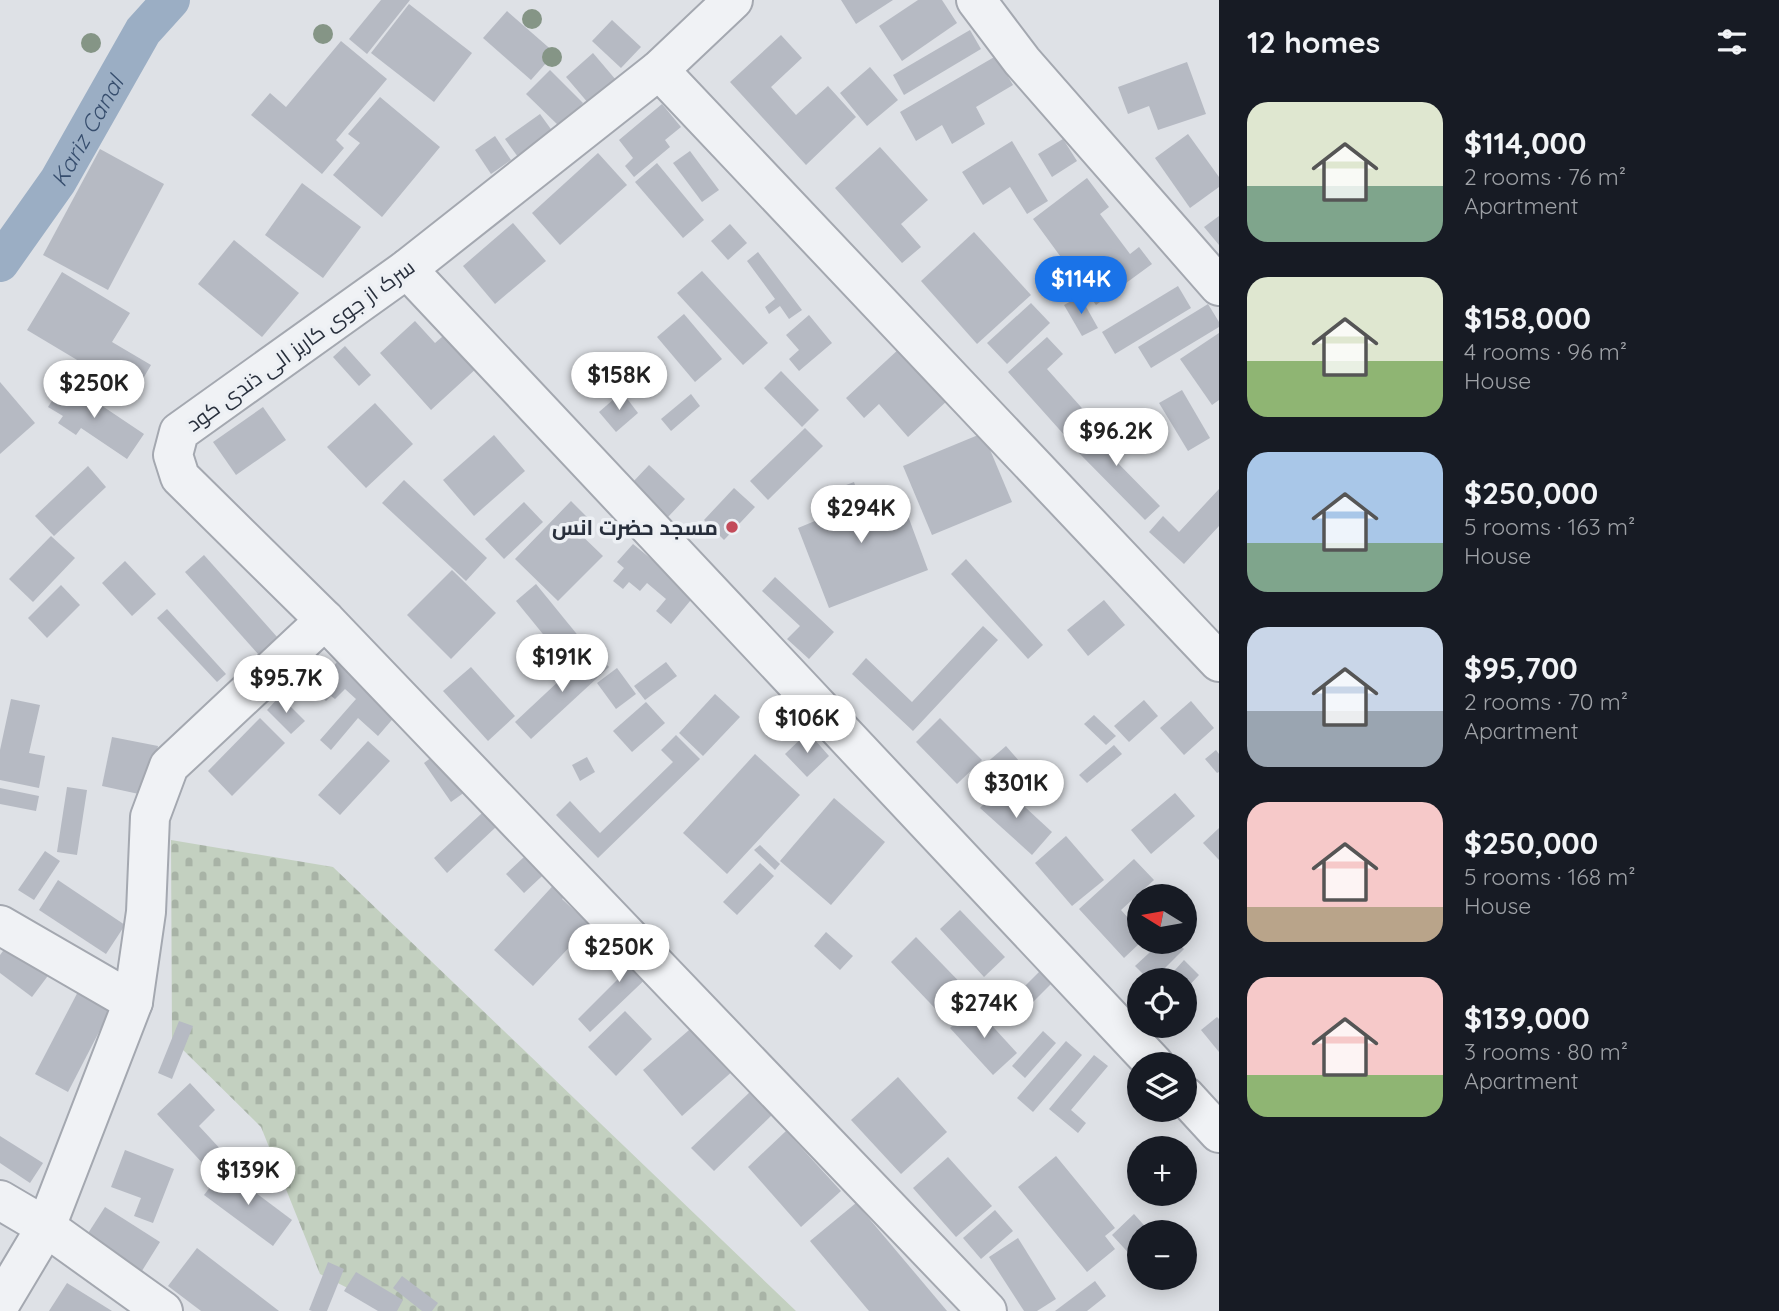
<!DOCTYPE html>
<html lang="en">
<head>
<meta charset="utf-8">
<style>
	body { margin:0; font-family:Quicksand,Cairo,sans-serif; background:#242831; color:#f1f3f6; height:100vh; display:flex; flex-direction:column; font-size:26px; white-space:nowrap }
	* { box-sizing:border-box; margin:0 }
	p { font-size:23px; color:#9ea1a6 }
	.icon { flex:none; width:38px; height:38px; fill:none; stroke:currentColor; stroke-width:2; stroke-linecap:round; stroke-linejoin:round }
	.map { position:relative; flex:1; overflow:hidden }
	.side { display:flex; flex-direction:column; background:#171b24; width:560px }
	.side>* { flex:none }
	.needle { width:46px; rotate:281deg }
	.buttons { position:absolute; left:1127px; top:884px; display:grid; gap:14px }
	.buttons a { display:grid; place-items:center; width:70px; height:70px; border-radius:50%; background:#171b24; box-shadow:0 4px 18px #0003; font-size:35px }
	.price { position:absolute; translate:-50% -60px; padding:0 16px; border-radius:24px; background:#fff; color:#222; font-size:23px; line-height:46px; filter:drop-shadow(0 2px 4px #0008) }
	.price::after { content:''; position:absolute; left:50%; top:42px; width:21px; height:16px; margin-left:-10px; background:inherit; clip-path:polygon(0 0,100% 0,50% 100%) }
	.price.active { background:#1a73e8; color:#fff }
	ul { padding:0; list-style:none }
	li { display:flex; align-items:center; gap:21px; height:175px; padding:0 28px }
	li span { display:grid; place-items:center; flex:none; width:196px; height:140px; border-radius:21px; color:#555 }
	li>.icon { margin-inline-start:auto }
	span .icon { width:84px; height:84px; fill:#fffc; stroke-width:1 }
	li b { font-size:30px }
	h2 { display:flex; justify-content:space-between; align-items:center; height:84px; padding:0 28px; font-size:30px }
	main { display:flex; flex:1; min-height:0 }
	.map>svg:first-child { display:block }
	.cemetery { fill:url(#cemetery-stones) }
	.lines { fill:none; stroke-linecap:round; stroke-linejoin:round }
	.canal { stroke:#9baec4; stroke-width:38 }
	.building { fill:#b6bac3 }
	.minor-casing { stroke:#a4a8b0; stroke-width:42 }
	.minor { stroke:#f0f2f5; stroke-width:38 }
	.tree { fill:#859586 }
	.poi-dot { fill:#c34b5a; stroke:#edf0f4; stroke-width:2.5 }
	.labels { text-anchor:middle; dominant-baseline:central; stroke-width:7; stroke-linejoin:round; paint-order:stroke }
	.street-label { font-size:21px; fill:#282f3c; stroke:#edf0f4 }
	.poi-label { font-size:21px; font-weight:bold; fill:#282f3c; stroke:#edf0f4; text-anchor:end }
	.water-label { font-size:23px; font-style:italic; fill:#364d6d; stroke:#edf0f4 }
</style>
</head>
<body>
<main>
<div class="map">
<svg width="1219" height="1311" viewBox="0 0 1219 1311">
	<defs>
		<pattern id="cemetery-stones" width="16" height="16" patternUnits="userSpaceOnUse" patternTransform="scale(1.75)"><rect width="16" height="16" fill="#c3d0c0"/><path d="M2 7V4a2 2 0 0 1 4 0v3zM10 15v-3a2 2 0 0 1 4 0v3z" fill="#a8b3a6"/></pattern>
	</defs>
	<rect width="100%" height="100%" fill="#dee1e6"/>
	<polygon class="cemetery" points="171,840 333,867 796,1311 393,1311 320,1274 261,1127 172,1039"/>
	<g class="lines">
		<path class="canal" id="s1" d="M0,263l58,-82 85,-150 28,-31"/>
	</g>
	<g class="building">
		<polygon points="381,0 410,0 367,54 349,39"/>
		<polygon points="841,0 893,0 856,24"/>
		<polygon points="918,0 942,0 957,23 902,61 879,26"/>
		<polygon points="409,4 472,53 434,102 371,53"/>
		<polygon points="507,11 555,53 531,80 483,38"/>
		<polygon points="612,20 641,47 621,68 592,41"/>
		<polygon points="970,30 981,49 904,95 893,75"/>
		<polygon points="781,35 802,58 771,87 796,115 828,86 856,117 806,165 730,82"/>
		<polygon points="341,41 387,79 336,140 344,148 322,174 251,115 270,93 286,107"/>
		<polygon points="593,53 616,80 589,104 566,77"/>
		<polygon points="996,56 1013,85 976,107 985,124 952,144 942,125 916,141 900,112"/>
		<polygon points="1187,62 1206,114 1158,130 1149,106 1128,114 1118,87"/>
		<polygon points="870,67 898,100 867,126 840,93"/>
		<polygon points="550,70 583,103 560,127 526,94"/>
		<polygon points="380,97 440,147 382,217 333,175 360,143 348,134"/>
		<polygon points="662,104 681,127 665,140 670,147 634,177 625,166 633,158 619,140"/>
		<polygon points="540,114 553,132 518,157 505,139"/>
		<polygon points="1188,134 1219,177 1219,187 1190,208 1155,158"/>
		<polygon points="495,136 511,160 491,174 475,150"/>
		<polygon points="1063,139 1077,161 1052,177 1038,154"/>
		<polygon points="1012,141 1048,201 1027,214 1010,187 983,205 962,172"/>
		<polygon points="880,147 928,200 901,224 921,247 902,263 835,188"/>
		<polygon points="100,149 164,184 108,290 43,255"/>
		<polygon points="690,151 719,190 702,202 673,163"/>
		<polygon points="598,153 627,185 560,245 532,213"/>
		<polygon points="657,163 704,220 683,238 635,182"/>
		<polygon points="1087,178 1109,207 1100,214 1130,254 1139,247 1152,264 1096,305 1033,219"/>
		<polygon points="302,183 361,227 323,278 265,235"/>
		<polygon points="1219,216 1219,245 1204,227"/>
		<polygon points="513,223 546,261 495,304 463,266"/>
		<polygon points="730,224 747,243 728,260 711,241"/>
		<polygon points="974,232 1031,295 977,344 921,281"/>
		<polygon points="234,240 299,293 262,337 198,284"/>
		<polygon points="758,252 802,310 789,319 780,306 769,314 765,307 775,299 747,261"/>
		<polygon points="702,271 768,343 743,365 677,293"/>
		<polygon points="62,272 130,313 112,342 151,365 134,394 27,330"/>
		<polygon points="1178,286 1191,308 1115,354 1102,332"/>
		<polygon points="1080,296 1098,328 1082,336 1064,305"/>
		<polygon points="1031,303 1050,323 1007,364 987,343"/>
		<polygon points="1208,304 1219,322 1219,327 1151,368 1138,347"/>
		<polygon points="684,314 722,359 695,382 657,337"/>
		<polygon points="809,315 832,343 799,371 789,359 799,350 786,335"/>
		<polygon points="415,321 435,343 449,331 479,366 431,410 380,353"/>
		<polygon points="1219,333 1219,400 1212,405 1180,359"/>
		<polygon points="1047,337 1063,354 1047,369 1098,426 1075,447 1008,372"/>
		<polygon points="345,346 371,375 359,386 333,357"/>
		<polygon points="900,348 948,400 908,437 879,404 864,418 846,398"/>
		<polygon points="781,371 819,410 802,427 764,388"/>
		<polygon points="65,381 144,434 127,459 81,428 76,435 58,423 63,416 48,407"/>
		<polygon points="0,382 35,423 0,454"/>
		<polygon points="1182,390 1210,438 1188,451 1159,403"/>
		<polygon points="622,392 638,413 616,432 599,412"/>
		<polygon points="691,394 700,406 671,431 661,419"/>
		<polygon points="375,403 413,444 366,488 327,447"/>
		<polygon points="263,407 286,440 236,475 213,442"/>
		<polygon points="1108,419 1127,439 1110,455 1160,506 1145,520 1077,451"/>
		<polygon points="805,428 823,446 768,500 750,481"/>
		<polygon points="983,433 1012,502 932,535 903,466"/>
		<polygon points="494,435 525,471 474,516 443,480"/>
		<polygon points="649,465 685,499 668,517 632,483"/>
		<polygon points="88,466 106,487 54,536 35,516"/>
		<polygon points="404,480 487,558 466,581 382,503"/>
		<polygon points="854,482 861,503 898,489 928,570 829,608 798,528 827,516 820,495"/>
		<polygon points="734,488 755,507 724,540 704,520"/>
		<polygon points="1219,489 1219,526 1184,564 1149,532 1163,516 1179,532"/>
		<polygon points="571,501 588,518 576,530 603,556 558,601 515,559"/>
		<polygon points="524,502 543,522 504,559 485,539"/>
		<polygon points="51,536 75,558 33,602 9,579"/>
		<polygon points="633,544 695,595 671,624 656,611 666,599 647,583 640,591 629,582 623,589 613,581 624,568 617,562"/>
		<polygon points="204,555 286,647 267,664 185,572"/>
		<polygon points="966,559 1043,645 1028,659 951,574"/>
		<polygon points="125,561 156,594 132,616 102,583"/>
		<polygon points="452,570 496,613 451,659 407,615"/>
		<polygon points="775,577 834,632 809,659 787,639 800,626 762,591"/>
		<polygon points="536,584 580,638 560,655 516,601"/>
		<polygon points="61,585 80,605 47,638 28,618"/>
		<polygon points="1104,600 1125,625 1088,656 1067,630"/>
		<polygon points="167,609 226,674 217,682 157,618"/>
		<polygon points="983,626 998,640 913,731 852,674 866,658 912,702"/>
		<polygon points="593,649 609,667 531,739 515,722"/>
		<polygon points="337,662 397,714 378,736 358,718 331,750 320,740 356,699 345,689 335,699 331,696 326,701 313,690"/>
		<polygon points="666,662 677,676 645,700 634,686"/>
		<polygon points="471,667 515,716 488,741 443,691"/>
		<polygon points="617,668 636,694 616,709 597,683"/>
		<polygon points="715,694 740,717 703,756 679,733"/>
		<polygon points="280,696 305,721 291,734 267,710"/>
		<polygon points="11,699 40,705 29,753 45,756 39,788 0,780 0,750"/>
		<polygon points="1144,700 1158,716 1129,742 1114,726"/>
		<polygon points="1191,701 1214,728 1184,755 1160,728"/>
		<polygon points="646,702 665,723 632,752 613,731"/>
		<polygon points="1094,715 1116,736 1106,745 1084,724"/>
		<polygon points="260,718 285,743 232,796 208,771"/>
		<polygon points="940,718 982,760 957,784 916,742"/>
		<polygon points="808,732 829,756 807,777 785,754"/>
		<polygon points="676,735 700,759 598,858 556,815 570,801 600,833 673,762 661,750"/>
		<polygon points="112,737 158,746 148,796 102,786"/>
		<polygon points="368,741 390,761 340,815 318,795"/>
		<polygon points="1114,745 1122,754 1087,783 1079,775"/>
		<polygon points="1006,746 1020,762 984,793 970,777"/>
		<polygon points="441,750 469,789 451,802 424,763"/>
		<polygon points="1216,750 1219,754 1219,772 1217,773 1205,759"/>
		<polygon points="755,754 800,795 727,874 683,833"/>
		<polygon points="587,757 595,772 580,781 572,765"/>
		<polygon points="1001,785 1052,832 1032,855 980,808"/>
		<polygon points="67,787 87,790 77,855 57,852"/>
		<polygon points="0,788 39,796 36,811 0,804"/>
		<polygon points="1175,793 1195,816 1151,854 1131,830"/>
		<polygon points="834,798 885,842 831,905 780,861"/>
		<polygon points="496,800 555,864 524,893 506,874 524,857 496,827 447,873 434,858"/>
		<polygon points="1219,828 1219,860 1203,843"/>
		<polygon points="1066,836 1104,880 1072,906 1035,863"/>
		<polygon points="760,845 780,864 775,870 754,850"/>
		<polygon points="45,851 60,861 34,900 18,890"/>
		<polygon points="1134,859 1154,880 1121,910 1139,930 1139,942 1141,942 1124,958 1079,909"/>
		<polygon points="760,863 774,876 737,915 723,902"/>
		<polygon points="560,878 572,889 562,899 590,925 533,986 494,950"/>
		<polygon points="58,880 125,925 106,954 39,910"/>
		<polygon points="960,910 1005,957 984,977 940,929"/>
		<polygon points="826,932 853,956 840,970 814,946"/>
		<polygon points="916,937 974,997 948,1022 891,962"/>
		<polygon points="624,938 655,970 590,1032 578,1019 627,970 609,952"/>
		<polygon points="1161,942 1176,942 1184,949 1153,980 1149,980 1135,966"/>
		<polygon points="9,943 50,973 32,997 0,973 0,955"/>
		<polygon points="1184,960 1199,975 1185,990 1185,980 1166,980"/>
		<polygon points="1045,966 1057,978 1014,1021 1002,1009"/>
		<polygon points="82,984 115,1001 68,1092 35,1074"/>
		<polygon points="974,1006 1017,1053 993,1075 950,1028"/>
		<polygon points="625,1011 652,1039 616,1076 588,1047"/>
		<polygon points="1217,1017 1219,1019 1219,1052 1201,1030"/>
		<polygon points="179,1021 193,1026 172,1079 158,1073"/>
		<polygon points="696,1024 735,1069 682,1116 643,1070"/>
		<polygon points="1043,1031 1056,1043 1025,1078 1012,1066"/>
		<polygon points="1066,1041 1082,1055 1033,1112 1017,1098"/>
		<polygon points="1094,1055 1108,1066 1071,1110 1086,1123 1078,1133 1049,1109"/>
		<polygon points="898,1077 947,1132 901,1174 851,1120"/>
		<polygon points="190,1083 215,1110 199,1126 224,1153 207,1168 157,1114"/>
		<polygon points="751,1091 773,1114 714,1171 691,1148"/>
		<polygon points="786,1131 841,1191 801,1227 748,1167"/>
		<polygon points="0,1136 43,1163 30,1183 0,1163"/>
		<polygon points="125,1150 174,1169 153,1223 134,1216 141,1198 111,1187"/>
		<polygon points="1056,1156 1115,1228 1105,1236 1115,1249 1087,1272 1018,1187"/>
		<polygon points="948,1157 992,1206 956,1237 913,1188"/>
		<polygon points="224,1169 292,1220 273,1246 204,1195"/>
		<polygon points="856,1203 947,1311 869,1311 810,1241"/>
		<polygon points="105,1207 160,1242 140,1274 85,1238"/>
		<polygon points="995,1210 1013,1231 981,1259 963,1238"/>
		<polygon points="1134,1214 1150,1232 1139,1232 1139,1255 1135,1260 1112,1235"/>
		<polygon points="1018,1238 1056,1299 1037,1311 1024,1311 989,1257"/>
		<polygon points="197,1248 279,1311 201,1311 168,1286"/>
		<polygon points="328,1262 344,1269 327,1311 312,1311 309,1310"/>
		<polygon points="356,1272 403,1300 397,1311 378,1311 344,1291"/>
		<polygon points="402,1276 438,1303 432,1311 422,1311 393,1288"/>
		<polygon points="1095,1281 1106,1296 1087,1311 1055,1311"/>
		<polygon points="67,1283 112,1311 49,1311"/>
	</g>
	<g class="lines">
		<g class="minor-casing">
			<g id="minor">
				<polyline points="976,0 1022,61 1219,286"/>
				<polyline points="659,70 1219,662"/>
				<polyline points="407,269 1154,1064"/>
				<polyline points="325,620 987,1311"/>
				<polyline points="0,925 133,1002"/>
				<polyline points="1185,1096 1219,1133"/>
				<polyline points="0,1200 46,1227 163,1311"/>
				<polyline points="0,1304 46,1227 133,1002 146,912 150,817 169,766 325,620 180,477 173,455 179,432 407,269 659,70 733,0"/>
			</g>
		</g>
		<use href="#minor" class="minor"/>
	</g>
	<g class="tree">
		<circle cx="532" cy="19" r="10"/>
		<circle cx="323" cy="34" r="10"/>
		<circle cx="91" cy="43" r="10"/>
		<circle cx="552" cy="57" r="10"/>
	</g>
	<circle class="poi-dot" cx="732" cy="527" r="7"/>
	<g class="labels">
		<g class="street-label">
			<text transform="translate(300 345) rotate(-36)">سرک از جوی کاریز الی ذندی کود</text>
		</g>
		<g class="poi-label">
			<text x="718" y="527">مسجد حضرت انس</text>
		</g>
		<g class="water-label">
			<text stroke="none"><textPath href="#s1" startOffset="158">Kariz Canal</textPath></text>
		</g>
	</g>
</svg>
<div class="buttons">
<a><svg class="needle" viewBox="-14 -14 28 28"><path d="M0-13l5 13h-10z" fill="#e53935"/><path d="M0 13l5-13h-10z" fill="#9ea1a6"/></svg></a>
<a><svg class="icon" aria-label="locate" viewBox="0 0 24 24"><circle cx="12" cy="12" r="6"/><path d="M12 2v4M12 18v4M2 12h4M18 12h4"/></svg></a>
<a><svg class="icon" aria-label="layers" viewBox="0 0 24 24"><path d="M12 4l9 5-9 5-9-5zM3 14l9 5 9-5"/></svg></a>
<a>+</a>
<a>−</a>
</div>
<b class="price active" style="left:1081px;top:316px">$114K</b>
<b class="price" style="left:619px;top:412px">$158K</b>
<b class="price" style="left:94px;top:420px">$250K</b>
<b class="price" style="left:1116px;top:468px">$96.2K</b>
<b class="price" style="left:861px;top:545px">$294K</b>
<b class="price" style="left:562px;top:694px">$191K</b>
<b class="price" style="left:286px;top:715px">$95.7K</b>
<b class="price" style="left:807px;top:755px">$106K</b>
<b class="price" style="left:1016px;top:820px">$301K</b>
<b class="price" style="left:619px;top:984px">$250K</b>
<b class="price" style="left:984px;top:1040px">$274K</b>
<b class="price" style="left:248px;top:1207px">$139K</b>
</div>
<section class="side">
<h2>12 homes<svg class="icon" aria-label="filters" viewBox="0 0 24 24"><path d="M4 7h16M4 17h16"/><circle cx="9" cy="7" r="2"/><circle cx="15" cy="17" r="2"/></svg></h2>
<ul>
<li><span style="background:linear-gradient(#dfe7d0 60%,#7fa58c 0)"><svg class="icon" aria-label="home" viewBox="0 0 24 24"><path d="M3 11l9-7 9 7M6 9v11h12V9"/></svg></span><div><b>$114,000</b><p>2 rooms · 76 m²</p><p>Apartment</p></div></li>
<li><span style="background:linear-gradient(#dfe7d0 60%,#8fb573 0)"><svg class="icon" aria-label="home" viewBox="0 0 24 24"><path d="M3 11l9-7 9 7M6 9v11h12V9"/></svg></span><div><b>$158,000</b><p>4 rooms · 96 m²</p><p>House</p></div></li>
<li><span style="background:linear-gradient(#a9c7e8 65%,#7fa58c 0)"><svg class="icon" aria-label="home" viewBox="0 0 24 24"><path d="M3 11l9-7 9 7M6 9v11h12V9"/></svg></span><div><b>$250,000</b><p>5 rooms · 163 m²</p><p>House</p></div></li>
<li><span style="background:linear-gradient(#c9d6e8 60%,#9aa5b1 0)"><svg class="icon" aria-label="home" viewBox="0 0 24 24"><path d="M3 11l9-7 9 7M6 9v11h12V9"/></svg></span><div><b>$95,700</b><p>2 rooms · 70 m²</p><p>Apartment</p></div></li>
<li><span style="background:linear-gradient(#f6c9c9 75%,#b9a48a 0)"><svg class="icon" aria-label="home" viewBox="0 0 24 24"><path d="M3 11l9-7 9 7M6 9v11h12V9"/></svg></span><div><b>$250,000</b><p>5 rooms · 168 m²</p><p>House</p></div></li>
<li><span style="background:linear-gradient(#f6c9c9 70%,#8fb573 0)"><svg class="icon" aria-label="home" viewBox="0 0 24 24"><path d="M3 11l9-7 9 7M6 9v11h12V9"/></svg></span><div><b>$139,000</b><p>3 rooms · 80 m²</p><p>Apartment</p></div></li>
</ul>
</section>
</main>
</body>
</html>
